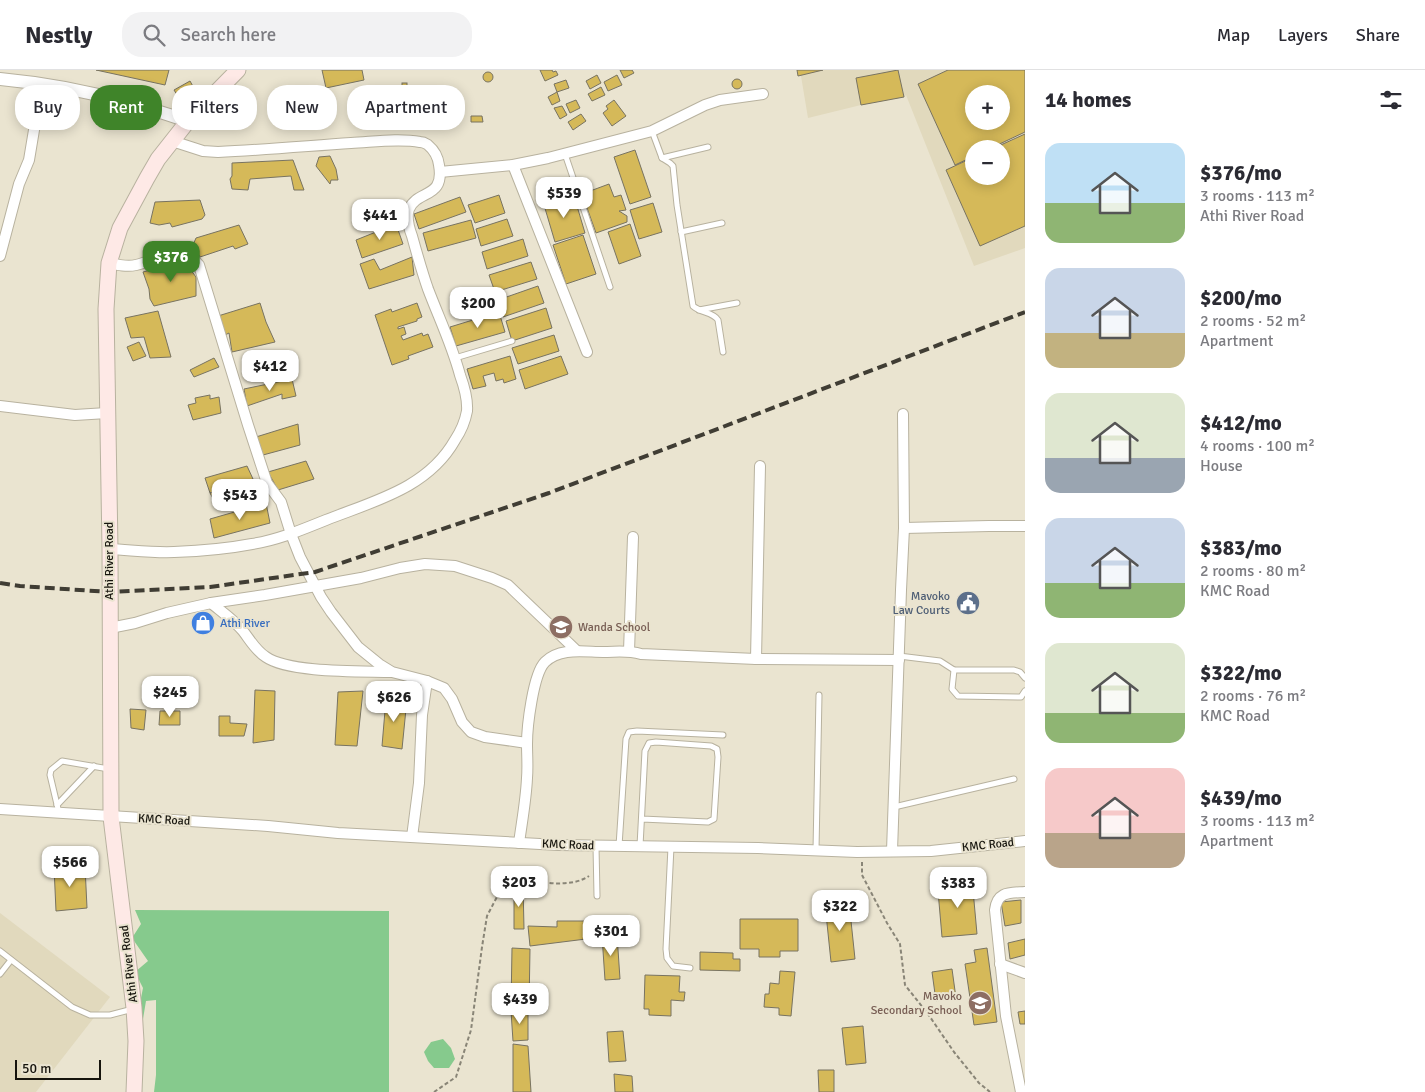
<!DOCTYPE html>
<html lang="en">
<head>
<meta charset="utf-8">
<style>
	body { margin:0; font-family:Signika,sans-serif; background:#f2f2f3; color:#2b2b33; height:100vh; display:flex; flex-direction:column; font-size:19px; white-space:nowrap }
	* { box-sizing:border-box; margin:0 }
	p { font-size:16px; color:#7c7c81 }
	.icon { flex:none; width:28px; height:28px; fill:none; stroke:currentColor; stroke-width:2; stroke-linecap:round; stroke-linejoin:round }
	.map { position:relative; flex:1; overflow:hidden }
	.panel { display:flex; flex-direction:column; background:#fff; width:400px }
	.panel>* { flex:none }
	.guide { position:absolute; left:15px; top:15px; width:475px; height:45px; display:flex; gap:10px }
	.controls { position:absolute; left:965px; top:15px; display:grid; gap:10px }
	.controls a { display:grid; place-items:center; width:45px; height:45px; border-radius:50%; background:#fff; box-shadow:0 2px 12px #0003; font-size:25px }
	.scale { position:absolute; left:15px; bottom:12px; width:86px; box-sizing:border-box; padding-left:5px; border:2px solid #16140d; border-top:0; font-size:14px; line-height:18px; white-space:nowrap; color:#16140d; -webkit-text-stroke:4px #eae4d0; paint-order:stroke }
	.price { position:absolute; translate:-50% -42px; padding:0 11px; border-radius:10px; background:#fff; color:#222; font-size:16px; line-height:32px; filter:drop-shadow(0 1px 2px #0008) }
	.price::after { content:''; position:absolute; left:50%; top:30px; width:15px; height:11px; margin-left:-8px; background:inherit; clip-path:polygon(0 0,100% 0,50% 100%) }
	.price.current { background:#3f8429; color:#fff }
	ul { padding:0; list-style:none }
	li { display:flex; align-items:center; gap:15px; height:125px; padding:0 20px }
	li span { display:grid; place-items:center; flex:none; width:140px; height:100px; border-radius:15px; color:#555 }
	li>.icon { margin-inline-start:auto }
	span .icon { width:60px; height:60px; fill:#fffc; stroke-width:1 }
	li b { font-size:21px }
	h2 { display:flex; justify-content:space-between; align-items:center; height:60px; padding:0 20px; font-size:21px }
	.pill { padding:0 18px; border-radius:20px; background:#fff; box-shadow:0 2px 12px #0003; font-size:18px; line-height:45px }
	.pill.current { background:#3f8429; color:#fff }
	header { display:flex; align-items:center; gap:30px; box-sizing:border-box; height:70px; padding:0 25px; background:#fff; border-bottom:1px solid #e1e1e2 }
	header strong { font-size:24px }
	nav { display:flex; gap:28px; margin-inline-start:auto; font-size:18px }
	.search { width:350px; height:45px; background:#f2f2f3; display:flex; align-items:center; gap:12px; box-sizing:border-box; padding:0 18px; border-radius:20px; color:#7c7c81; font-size:19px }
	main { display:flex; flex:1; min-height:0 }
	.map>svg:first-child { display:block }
	.built { fill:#e1d9bd; fill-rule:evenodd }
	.green { fill:#86ca8d }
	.building { fill:#d5b959; stroke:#787361; fill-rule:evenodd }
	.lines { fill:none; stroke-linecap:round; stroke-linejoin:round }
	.service-casing { stroke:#b8b29f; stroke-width:7 }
	.minor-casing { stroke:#b8b29f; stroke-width:12 }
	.tertiary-casing { stroke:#b8b29f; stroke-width:14 }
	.secondary-casing { stroke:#b8b29f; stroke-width:17 }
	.path { stroke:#898577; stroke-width:2; stroke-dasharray:4 2.5; stroke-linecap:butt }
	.service { stroke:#fff; stroke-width:5 }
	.minor { stroke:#fff; stroke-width:10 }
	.tertiary { stroke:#fff; stroke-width:12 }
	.secondary { stroke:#fee9e6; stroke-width:15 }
	.rail { stroke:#403d34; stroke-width:4; stroke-dasharray:10 5; stroke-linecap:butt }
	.labels { text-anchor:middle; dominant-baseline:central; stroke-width:4; stroke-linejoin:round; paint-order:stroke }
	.street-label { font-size:12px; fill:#16140d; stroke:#eae4d0 }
	.service-label { font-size:12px; fill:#4e5e75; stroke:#eae4d0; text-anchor:end }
	.shop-label { font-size:12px; fill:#366cbe; stroke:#eae4d0; text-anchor:start }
	.education-label { font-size:12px; fill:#785e54; stroke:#eae4d0; text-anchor:start }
</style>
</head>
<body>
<header>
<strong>Nestly</strong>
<div class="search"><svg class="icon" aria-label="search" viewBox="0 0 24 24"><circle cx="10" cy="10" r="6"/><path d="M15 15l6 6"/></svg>Search here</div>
<nav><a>Map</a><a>Layers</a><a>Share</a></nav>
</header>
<main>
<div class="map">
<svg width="1025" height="1022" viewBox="0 0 1025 1022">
	<rect width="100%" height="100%" fill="#eae4d0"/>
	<g class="built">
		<path d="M800,0h225v178l-51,18 -68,-171 -2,2 -43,8 -53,13zM974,24h27v27h-27zM974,79h27v27h-27z"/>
		<polygon points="0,843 110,927 36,1022 0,1022"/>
	</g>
	<g class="green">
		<polygon points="135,840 389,841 389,1022 154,1022 156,1005 156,930 146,931 142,955 139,938 143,918 135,902 148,891 132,868 141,854"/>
		<polygon points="443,969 451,978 455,989 449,998 434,998 428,991 424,982 431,972"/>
	</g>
	<g class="building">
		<polygon points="96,0 169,0 165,15"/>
		<polygon points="322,0 362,0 364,10 326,18"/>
		<polygon points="540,0 552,0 553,2 556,1 558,5 545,11"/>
		<polygon points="620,0 632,0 634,3 624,8"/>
		<polygon points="797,0 823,0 798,6"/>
		<polygon points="898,0 904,27 861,35 856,8"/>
		<path d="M948,0h77v62l-36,17h-15v7l-19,9 -37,-81zM974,24h27v27h-27z"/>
		<circle cx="488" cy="7" r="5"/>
		<polygon points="597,5 601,13 590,19 586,11"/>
		<polygon points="617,5 622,15 608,21 604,12"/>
		<circle cx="737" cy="14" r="5"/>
		<polygon points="566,10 569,18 557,22 554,14"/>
		<polygon points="190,11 195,20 179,28 174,20"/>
		<rect x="402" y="13" width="5" height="15"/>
		<polygon points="601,17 605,25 592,31 588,24"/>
		<polygon points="557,22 560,31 552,35 548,27"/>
		<polygon points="576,30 580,38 570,43 566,34"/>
		<polygon points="614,30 626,46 612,56 603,43 608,39 606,36"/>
		<polygon points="562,36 567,45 560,49 554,38"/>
		<polygon points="581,44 586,51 573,60 568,52"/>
		<polygon points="471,46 482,46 483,52 471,52"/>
		<polygon points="1025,64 1025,156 980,176 946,100 974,87 974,106 1001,106 1001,79 992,79"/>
		<polygon points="635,80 651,127 630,134 614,87"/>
		<polygon points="330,86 336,99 338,110 331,110 330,114 316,96 319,87"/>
		<polygon points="293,90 304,120 294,120 291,106 250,109 248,120 232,119 230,109 232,106 232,93"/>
		<polygon points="609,114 614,127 621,125 626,140 619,141 627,146 627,152 596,163 582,124"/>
		<polygon points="499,125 505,143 475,153 468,135"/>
		<polygon points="574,126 585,163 555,172 544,135"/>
		<polygon points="460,127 466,142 419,159 414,144"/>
		<polygon points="200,130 205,145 202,149 172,157 170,153 159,155 150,153 155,132"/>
		<polygon points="653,133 662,162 639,169 630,140"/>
		<polygon points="507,149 513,166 481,176 476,159"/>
		<polygon points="471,150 476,168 428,181 423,163"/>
		<polygon points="396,154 403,174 362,188 356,170"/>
		<polygon points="630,154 641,186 619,194 608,162"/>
		<polygon points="239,155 248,174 235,179 233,176 200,187 193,175 196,168"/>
		<polygon points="583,165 596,204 566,214 553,175"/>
		<polygon points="523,169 528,186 487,199 482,182"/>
		<polygon points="412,187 414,205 369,219 360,194 374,189 380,200"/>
		<polygon points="184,191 196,207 196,226 154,236 150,229 149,219 143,202"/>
		<polygon points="531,192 537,209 495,222 489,205"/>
		<polygon points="538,216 544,233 503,247 498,230"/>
		<polygon points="260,233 266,252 275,272 232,282 229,263 225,265 218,246"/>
		<polygon points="417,233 422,247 417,249 417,251 398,257 398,259 404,257 406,264 401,266 403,270 422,263 423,266 428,264 433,277 408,286 409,289 392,295 375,245 391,239 392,242"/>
		<polygon points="546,238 552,258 512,271 506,251"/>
		<polygon points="158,241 171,287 150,288 144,267 131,268 125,248"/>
		<polygon points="499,242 505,262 456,276 450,257"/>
		<polygon points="554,265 559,281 518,294 512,278"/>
		<polygon points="139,272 146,286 133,291 127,277"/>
		<polygon points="510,286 516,309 504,313 503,309 496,311 494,303 483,306 486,316 473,319 467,299"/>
		<polygon points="561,286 568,304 525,319 519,300"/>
		<polygon points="214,288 219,297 194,307 190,300"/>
		<polygon points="292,309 296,326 282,329 282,324 247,336 244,319"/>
		<polygon points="210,325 210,329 219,327 221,343 193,350 188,335 196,333 195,328"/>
		<polygon points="298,354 300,375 263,385 256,367"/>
		<polygon points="306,391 314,409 278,420 268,402"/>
		<polygon points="247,396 253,409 210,423 205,408"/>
		<polygon points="253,409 261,426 218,438 210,423"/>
		<polygon points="266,433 270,453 214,468 210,449"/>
		<polygon points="255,620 275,621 274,670 253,673"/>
		<polygon points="363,621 357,676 335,675 338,622"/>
		<polygon points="386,629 407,629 402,679 382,676"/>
		<polygon points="130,639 146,640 144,660 131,658"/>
		<polygon points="160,641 180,641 180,655 159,655"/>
		<polygon points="219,646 230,646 230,653 247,654 244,666 219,666"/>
		<polygon points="85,796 87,838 56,841 54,797"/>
		<polygon points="972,809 977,864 942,867 938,821 946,820 945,812"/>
		<polygon points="523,814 524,859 514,859 514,818"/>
		<polygon points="1021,830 1021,853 1005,856 1001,832"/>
		<polygon points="849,832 855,889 831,892 825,834"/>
		<polygon points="740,849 798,849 798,881 780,881 780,887 759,887 759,879 740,879"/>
		<polygon points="557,851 584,851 586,869 530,876 528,856 557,857"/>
		<polygon points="617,865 620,909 605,910 602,866"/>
		<polygon points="1025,869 1025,885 1010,889 1008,873"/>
		<polygon points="512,878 530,879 529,937 511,937"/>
		<polygon points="987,878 997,952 974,955 965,894 976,892 974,880"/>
		<polygon points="700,882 733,883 733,889 740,889 740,901 700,900"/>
		<polygon points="952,899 956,928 936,931 932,902"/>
		<polygon points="780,901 795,902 791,946 779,945 779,938 764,937 765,924 769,924 770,913 779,914"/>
		<polygon points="645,905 680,906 679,922 685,922 684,931 671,930 671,946 649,945 649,939 644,939"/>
		<polygon points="511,941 528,941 528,970 513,971"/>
		<polygon points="1025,941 1025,954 1020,954 1018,942"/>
		<polygon points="863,956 866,993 846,995 842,958"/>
		<polygon points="623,961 626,991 609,992 607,962"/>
		<polygon points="513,974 528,976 531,1022 513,1022"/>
		<polygon points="818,1000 834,1000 834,1022 819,1022"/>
		<polygon points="614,1004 632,1006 633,1022 615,1022"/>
	</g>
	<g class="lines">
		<g class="service-casing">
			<g id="service">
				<path d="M652,61l10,27 8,5 3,3 4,39 16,101c8,7 20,6 25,14l5,32"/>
				<polyline points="565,84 610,217"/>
				<polyline points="662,88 708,77"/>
				<polyline points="681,162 722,153"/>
				<polyline points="699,240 737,233"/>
				<polyline points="455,288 512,271"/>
				<polyline points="899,586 940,591 954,600 1014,600 1020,602 1025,608"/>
				<polyline points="954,600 952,619 958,626 1021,627 1025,621"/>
				<polyline points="57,735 94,696"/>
				<polyline points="894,737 1014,709"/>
				<polyline points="59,743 50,705 51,700 62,691 109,699"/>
				<polyline points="596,776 597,826"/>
				<polyline points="619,776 626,669 629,662 637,661 723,665"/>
				<polyline points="640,776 645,681 649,673 656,672 711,676 717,679 718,687 714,749 708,752 642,749"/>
				<polyline points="671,777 666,879 667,888 673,896 690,898"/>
				<polyline points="816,780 819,625"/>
				<polyline points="0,881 72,937 90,945 110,945 133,939"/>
				<polyline points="0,904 11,890"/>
			</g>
		</g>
		<g class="minor-casing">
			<g id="minor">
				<polyline points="513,95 587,282"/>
				<polyline points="440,102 513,95 548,88 652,61 705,35 720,30 763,24"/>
				<polyline points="0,186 19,114 29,90 37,42 38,14"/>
				<path d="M109,193c9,2 18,4 27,2 23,-5 44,-23 63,0l49,160 19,58 14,19 10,32 9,23 21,40 10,15 27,35 21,17 13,8 35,9 17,7 8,11 10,23 9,10 14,5 42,6"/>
				<polyline points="0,336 75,345 107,343"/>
				<polyline points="904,458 989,456 1025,456"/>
				<path d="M110,479c21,1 43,4 64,3 26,-1 52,-3 78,-8 26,-4 49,-14 74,-24 48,-19 102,-32 129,-80 6,-9 10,-18 12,-29 1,-13 -3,-25 -7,-36 -8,-30 -21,-57 -32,-86 -6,-17 -11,-35 -16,-53 -3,-8 -6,-19 -3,-27 9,-20 36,-10 30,-44 -1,-8 -5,-15 -11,-20 -3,-2 -4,-3 -8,-3 -22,-4 -47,0 -69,1 -44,3 -89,7 -133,9l-15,-1 -31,-10"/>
				<path d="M211,533c11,9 24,18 32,28 7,9 13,20 23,26 23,16 95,14 125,15"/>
				<polyline points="110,558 135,553 167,543 211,533 265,525 361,508 400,498 425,494 455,496 492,508 508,515 577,581"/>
				<polyline points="629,581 633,467"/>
				<polyline points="756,589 760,396"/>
				<polyline points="0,739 268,756 338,763 558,775 758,778 857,782 931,781 1025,771"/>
				<polyline points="412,767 419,713 422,645 427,611"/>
				<path d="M519,773c3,-22 7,-43 8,-65 1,-11 0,-23 0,-34 0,-17 6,-70 18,-82 15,-15 40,-10 58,-10 14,0 24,-2 38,2l115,5 143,1"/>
				<polyline points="892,781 901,520 904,458 903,344"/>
				<polyline points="1000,894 1025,903"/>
				<path d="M1021,1022l-15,-76 -11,-106c2,-19 15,-17 30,-18"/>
			</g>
		</g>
		<g class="tertiary-casing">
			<path id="tertiary" d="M0,9c43,4 87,12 129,24 20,5 40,12 59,18"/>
		</g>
		<g class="secondary-casing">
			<polyline id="secondary" points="134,1022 136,971 134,938 111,747 110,479 106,239 109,193 120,158 147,108 158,89 188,51 238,0"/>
		</g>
		<g class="path">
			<polyline points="862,792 862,805 887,853 900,874 905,915 928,944 954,982 979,1013 990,1022"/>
			<path d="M434,1022l22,-15 15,-47 11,-83 5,-31 13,-25 21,-13c20,5 50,10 68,-2"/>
		</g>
		<use href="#service" class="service"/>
		<use href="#minor" class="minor"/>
		<use href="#tertiary" class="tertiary"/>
		<use href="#secondary" class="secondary"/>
		<polyline class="rail" points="0,513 20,516 110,522 210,517 315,502 549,423 1025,242"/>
	</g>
	<defs>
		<g id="civic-disc" transform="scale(1.25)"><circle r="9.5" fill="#5c6f8a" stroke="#eae4d0"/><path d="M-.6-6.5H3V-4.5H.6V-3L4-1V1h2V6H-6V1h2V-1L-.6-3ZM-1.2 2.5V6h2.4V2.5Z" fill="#fff"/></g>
		<g id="shop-disc" transform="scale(1.25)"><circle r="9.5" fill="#3f7fe0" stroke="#eae4d0"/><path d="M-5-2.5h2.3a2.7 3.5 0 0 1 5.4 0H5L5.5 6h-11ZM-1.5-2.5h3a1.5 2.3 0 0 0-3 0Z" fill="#fff"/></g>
		<g id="school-disc" transform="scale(1.25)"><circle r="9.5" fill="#8d6e63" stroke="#eae4d0"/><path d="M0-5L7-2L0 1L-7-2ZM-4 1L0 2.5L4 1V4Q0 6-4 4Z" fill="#fff"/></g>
	</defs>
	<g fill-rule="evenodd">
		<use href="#civic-disc" x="968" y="533"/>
		<use href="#shop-disc" x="203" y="553"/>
		<use href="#school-disc" x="561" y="557"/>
		<use href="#school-disc" x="980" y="933"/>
	</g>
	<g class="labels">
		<g class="street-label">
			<text transform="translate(109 491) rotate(-90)">Athi River Road</text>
			<text transform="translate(164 750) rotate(3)">KMC Road</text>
			<text transform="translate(568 775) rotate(2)">KMC Road</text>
			<text transform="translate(988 775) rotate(-6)">KMC Road</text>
			<text transform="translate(129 894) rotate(-97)">Athi River Road</text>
		</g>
		<g class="service-label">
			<text x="950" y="526">Mavoko<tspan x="950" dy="14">Law Courts</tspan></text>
		</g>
		<g class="shop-label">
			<text x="220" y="553">Athi River</text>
		</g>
		<g class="education-label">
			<text x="578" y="557">Wanda School</text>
			<text x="962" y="926" text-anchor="end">Mavoko<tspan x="962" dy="14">Secondary School</tspan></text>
		</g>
	</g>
</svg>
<div class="controls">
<a>+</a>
<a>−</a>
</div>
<div class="scale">50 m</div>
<b class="price" style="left:564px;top:149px">$539</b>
<b class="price" style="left:380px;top:171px">$441</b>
<b class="price current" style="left:171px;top:213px">$376</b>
<b class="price" style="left:478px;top:259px">$200</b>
<b class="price" style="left:270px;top:322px">$412</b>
<b class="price" style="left:240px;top:451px">$543</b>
<b class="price" style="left:170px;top:648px">$245</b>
<b class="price" style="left:394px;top:653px">$626</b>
<b class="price" style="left:70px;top:818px">$566</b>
<b class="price" style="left:519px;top:838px">$203</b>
<b class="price" style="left:958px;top:839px">$383</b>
<b class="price" style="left:840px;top:862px">$322</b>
<b class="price" style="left:611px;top:887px">$301</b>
<b class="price" style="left:520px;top:955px">$439</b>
<div class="guide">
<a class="pill">Buy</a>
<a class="pill current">Rent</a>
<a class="pill">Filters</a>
<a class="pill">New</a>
<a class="pill">Apartment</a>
</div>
</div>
<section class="panel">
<h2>14 homes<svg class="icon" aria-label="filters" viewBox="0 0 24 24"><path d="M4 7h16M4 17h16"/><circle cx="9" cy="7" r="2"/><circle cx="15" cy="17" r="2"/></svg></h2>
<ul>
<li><span style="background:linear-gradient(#bfe0f5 60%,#8fb573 0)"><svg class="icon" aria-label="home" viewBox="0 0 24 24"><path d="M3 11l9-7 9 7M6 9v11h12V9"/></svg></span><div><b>$376/mo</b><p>3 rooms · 113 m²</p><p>Athi River Road</p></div></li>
<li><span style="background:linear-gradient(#c9d6e8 65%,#c2b280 0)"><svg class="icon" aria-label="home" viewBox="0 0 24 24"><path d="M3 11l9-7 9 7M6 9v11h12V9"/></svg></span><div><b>$200/mo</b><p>2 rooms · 52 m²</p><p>Apartment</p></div></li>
<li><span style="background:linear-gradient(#dfe7d0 65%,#9aa5b1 0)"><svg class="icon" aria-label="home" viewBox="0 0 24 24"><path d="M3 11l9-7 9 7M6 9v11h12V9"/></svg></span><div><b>$412/mo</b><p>4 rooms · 100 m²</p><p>House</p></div></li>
<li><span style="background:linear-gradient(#c9d6e8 65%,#8fb573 0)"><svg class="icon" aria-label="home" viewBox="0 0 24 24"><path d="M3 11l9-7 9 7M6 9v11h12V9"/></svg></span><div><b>$383/mo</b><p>2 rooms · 80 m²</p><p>KMC Road</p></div></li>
<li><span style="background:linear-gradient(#dfe7d0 70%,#8fb573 0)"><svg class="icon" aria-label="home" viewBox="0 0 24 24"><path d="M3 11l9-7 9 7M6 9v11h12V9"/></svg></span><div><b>$322/mo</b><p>2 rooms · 76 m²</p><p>KMC Road</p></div></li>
<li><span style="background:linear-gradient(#f6c9c9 65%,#b9a48a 0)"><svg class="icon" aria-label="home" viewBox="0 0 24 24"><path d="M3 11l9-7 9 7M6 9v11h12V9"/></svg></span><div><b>$439/mo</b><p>3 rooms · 113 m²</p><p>Apartment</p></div></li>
</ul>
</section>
</main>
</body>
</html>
